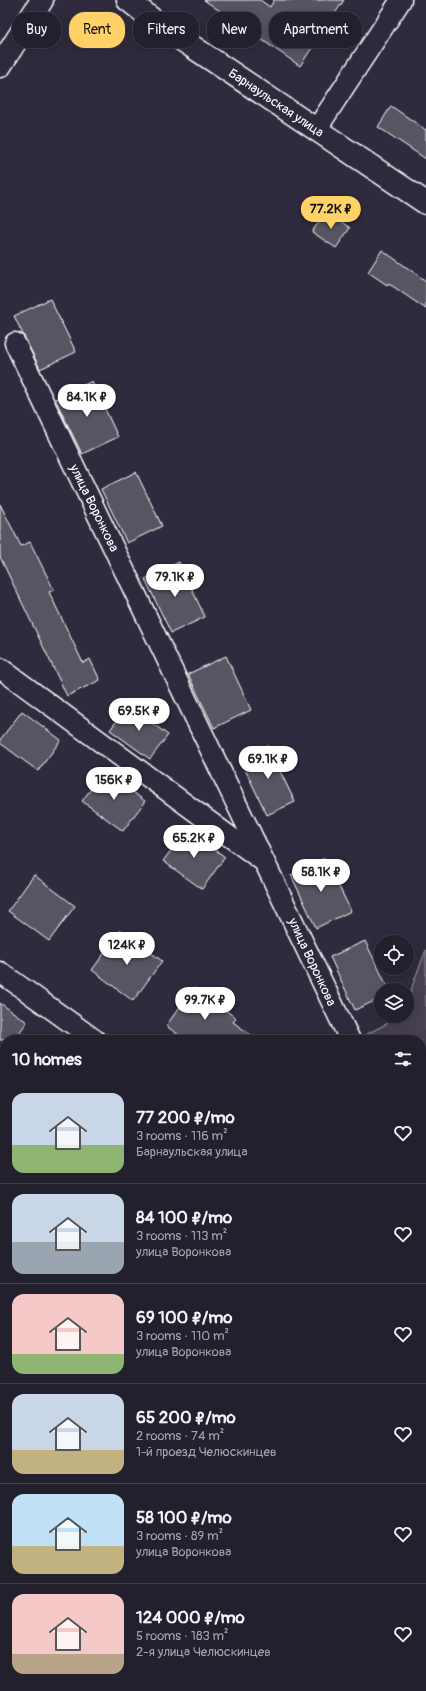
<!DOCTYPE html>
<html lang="en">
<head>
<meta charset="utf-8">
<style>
	body { margin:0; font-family:Pangolin,sans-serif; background:#2b2836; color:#f1f3f6; height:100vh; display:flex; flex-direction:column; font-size:15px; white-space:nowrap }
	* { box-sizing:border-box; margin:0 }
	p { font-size:13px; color:#a3a3aa }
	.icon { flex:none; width:22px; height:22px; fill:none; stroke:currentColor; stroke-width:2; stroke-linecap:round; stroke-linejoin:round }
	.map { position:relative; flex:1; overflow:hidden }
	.details { position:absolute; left:0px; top:1035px; width:426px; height:656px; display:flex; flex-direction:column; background:#23202e; border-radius:16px 16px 0 0; box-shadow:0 2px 10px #0003,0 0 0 1px #403e4a }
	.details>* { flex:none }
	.top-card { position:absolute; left:12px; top:12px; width:402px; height:36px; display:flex; gap:8px }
	.buttons { position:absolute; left:374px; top:935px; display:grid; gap:8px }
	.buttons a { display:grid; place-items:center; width:40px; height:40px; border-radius:50%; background:#23202e; box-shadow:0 2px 10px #0003,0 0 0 1px #403e4a; font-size:20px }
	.price { position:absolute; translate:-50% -34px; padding:0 9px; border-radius:14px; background:#fff; color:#222; font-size:13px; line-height:26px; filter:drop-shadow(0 1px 2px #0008) }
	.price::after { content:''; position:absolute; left:50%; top:24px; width:12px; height:9px; margin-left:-6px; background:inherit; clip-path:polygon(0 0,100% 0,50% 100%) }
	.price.selected { background:#ffd166; color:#111 }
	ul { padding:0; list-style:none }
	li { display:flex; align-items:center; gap:12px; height:100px; padding:0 12px }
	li+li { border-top:1px solid #403e4a }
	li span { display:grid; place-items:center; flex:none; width:112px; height:80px; border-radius:12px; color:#555 }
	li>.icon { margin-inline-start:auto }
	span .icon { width:48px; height:48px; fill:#fffc; stroke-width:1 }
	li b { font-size:17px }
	h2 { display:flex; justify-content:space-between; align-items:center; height:48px; padding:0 12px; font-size:17px }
	.tag { padding:0 14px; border-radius:16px; background:#23202e; box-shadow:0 2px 10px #0003,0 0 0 1px #403e4a; font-size:14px; line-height:36px }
	.tag.selected { background:#ffd166; color:#111 }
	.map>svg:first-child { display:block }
	.green { fill:#464152; stroke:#a2a0a8 }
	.building { fill:#595564; stroke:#fff }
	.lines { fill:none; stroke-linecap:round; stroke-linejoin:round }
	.minor-casing { stroke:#fff; stroke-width:23 }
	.major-casing { stroke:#fff; stroke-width:25 }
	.minor { stroke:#2f2a3d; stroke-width:20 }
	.major { stroke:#2f2a3d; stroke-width:22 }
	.labels { text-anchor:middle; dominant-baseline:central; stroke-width:3; stroke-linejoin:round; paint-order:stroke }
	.street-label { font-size:13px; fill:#fff; stroke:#2f2a3d }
</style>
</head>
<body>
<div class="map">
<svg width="426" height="1691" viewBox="0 0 426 1691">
	<rect width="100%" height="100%" fill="#2f2a3d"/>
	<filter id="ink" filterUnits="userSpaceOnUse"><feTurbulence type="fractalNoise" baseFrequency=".025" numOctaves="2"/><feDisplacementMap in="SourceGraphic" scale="8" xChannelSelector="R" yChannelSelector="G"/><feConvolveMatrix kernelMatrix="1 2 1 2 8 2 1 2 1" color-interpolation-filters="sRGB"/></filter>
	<g filter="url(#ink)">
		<g class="green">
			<path d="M426,950v239l-5,10v-159h-53l-1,-6 34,-18h6c0,-22 11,-45 19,-66z"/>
			<polygon points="0,1555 5,1558 5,1668 0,1676"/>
		</g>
		<g class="building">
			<polygon points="204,0 260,0 270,7 274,0 344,0 300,66"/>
			<polygon points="391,106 426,130 426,159 378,127"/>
			<polygon points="326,211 350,228 336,248 312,232"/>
			<polygon points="382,250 426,281 426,309 388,283 387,285 368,272"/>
			<polygon points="50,299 76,352 40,369 14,316"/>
			<polygon points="92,381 118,437 82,454 55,399"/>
			<polygon points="136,472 162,526 127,543 101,489"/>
			<polygon points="0,504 21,546 30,542 54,590 49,592 83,663 90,659 100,680 67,696 0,557"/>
			<polygon points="179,562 205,617 171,633 145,579"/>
			<polygon points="226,656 251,710 214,728 188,674"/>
			<polygon points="128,705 168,735 150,759 110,730"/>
			<polygon points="22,711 61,740 38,771 0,743 0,740"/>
			<polygon points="268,746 295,802 267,815 240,759"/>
			<polygon points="104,771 145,801 123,831 82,801"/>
			<polygon points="187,829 225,857 202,889 163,861"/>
			<polygon points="325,858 351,911 316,928 291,875"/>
			<polygon points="34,875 75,906 49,941 8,911"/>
			<polygon points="121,930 162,961 133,1001 92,970"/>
			<polygon points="365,941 389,990 381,990 381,998 355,1010 330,957"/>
			<polygon points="194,987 236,1018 233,1022 258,1040 186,1040 166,1026"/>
			<polygon points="0,1003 27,1022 14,1040 0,1040"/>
		</g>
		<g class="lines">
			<g class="minor-casing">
				<g id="minor">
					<polyline points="316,130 401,0"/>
					<polyline points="15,343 350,1040"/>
					<polyline points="0,668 263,861"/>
					<polyline points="0,972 95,1040"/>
					<polyline points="421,1271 426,1275"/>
				</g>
			</g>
			<g class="major-casing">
				<g id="major">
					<polyline points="128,0 157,23 426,203"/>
					<polyline points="0,66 42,0"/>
				</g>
			</g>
			<use href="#minor" class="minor"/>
			<use href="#major" class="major"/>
		</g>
	</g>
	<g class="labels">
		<g class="street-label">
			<text transform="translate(276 103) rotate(34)">Барнаульская улица</text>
			<text transform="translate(94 508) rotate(64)">улица Воронкова</text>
			<text transform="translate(312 962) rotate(65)">улица Воронкова</text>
		</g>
	</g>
</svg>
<div class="buttons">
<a><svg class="icon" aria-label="locate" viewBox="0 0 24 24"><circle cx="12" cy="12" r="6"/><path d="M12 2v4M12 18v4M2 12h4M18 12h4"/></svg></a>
<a><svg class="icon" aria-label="layers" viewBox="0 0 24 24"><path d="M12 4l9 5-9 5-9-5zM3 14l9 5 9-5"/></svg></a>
</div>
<b class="price selected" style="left:331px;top:230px">77.2K ₽</b>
<b class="price" style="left:87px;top:418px">84.1K ₽</b>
<b class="price" style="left:175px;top:598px">79.1K ₽</b>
<b class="price" style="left:139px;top:732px">69.5K ₽</b>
<b class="price" style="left:268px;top:780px">69.1K ₽</b>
<b class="price" style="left:114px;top:801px">156K ₽</b>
<b class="price" style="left:194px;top:859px">65.2K ₽</b>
<b class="price" style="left:321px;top:893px">58.1K ₽</b>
<b class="price" style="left:127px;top:966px">124K ₽</b>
<b class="price" style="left:205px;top:1021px">99.7K ₽</b>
<div class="top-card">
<a class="tag">Buy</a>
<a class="tag selected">Rent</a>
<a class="tag">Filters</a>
<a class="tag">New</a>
<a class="tag">Apartment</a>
</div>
<section class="details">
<h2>10 homes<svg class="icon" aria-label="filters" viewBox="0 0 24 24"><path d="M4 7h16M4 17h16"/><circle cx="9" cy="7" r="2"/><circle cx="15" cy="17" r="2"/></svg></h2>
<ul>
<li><span style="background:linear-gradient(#c9d6e8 65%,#8fb573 0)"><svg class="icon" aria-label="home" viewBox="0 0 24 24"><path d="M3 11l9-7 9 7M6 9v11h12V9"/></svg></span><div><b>77 200 ₽/mo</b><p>3 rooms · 116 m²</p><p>Барнаульская улица</p></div><svg class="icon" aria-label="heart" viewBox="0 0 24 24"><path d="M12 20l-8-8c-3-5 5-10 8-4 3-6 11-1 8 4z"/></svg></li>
<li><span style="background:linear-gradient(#c9d6e8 60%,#9aa5b1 0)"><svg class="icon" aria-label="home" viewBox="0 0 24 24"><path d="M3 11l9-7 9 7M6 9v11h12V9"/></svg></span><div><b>84 100 ₽/mo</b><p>3 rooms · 113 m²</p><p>улица Воронкова</p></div><svg class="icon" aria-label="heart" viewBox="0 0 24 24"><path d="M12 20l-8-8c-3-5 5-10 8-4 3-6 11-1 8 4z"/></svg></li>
<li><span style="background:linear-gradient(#f6c9c9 75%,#8fb573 0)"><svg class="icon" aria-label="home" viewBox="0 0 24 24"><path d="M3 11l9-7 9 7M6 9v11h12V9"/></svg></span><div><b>69 100 ₽/mo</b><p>3 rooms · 110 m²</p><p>улица Воронкова</p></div><svg class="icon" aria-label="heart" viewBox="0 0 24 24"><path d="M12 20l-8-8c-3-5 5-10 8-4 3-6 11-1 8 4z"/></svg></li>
<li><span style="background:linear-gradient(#c9d6e8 70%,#c2b280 0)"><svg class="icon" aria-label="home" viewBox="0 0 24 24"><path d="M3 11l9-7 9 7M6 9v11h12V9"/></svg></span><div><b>65 200 ₽/mo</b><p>2 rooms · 74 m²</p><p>1-й проезд Челюскинцев</p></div><svg class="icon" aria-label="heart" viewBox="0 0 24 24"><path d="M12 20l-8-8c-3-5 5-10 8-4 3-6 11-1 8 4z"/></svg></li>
<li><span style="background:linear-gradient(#bfe0f5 65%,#c2b280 0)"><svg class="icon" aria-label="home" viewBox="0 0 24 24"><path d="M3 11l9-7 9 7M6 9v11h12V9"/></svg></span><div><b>58 100 ₽/mo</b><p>3 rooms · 89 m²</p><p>улица Воронкова</p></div><svg class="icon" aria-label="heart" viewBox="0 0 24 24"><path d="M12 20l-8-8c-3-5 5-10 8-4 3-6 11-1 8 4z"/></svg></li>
<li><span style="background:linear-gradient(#f6c9c9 75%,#b9a48a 0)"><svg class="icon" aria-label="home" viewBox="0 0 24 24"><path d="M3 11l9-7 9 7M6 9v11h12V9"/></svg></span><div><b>124 000 ₽/mo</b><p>5 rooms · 183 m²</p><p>2-я улица Челюскинцев</p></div><svg class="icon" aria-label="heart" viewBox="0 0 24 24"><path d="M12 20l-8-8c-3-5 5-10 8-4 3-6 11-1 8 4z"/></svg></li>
</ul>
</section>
</div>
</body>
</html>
